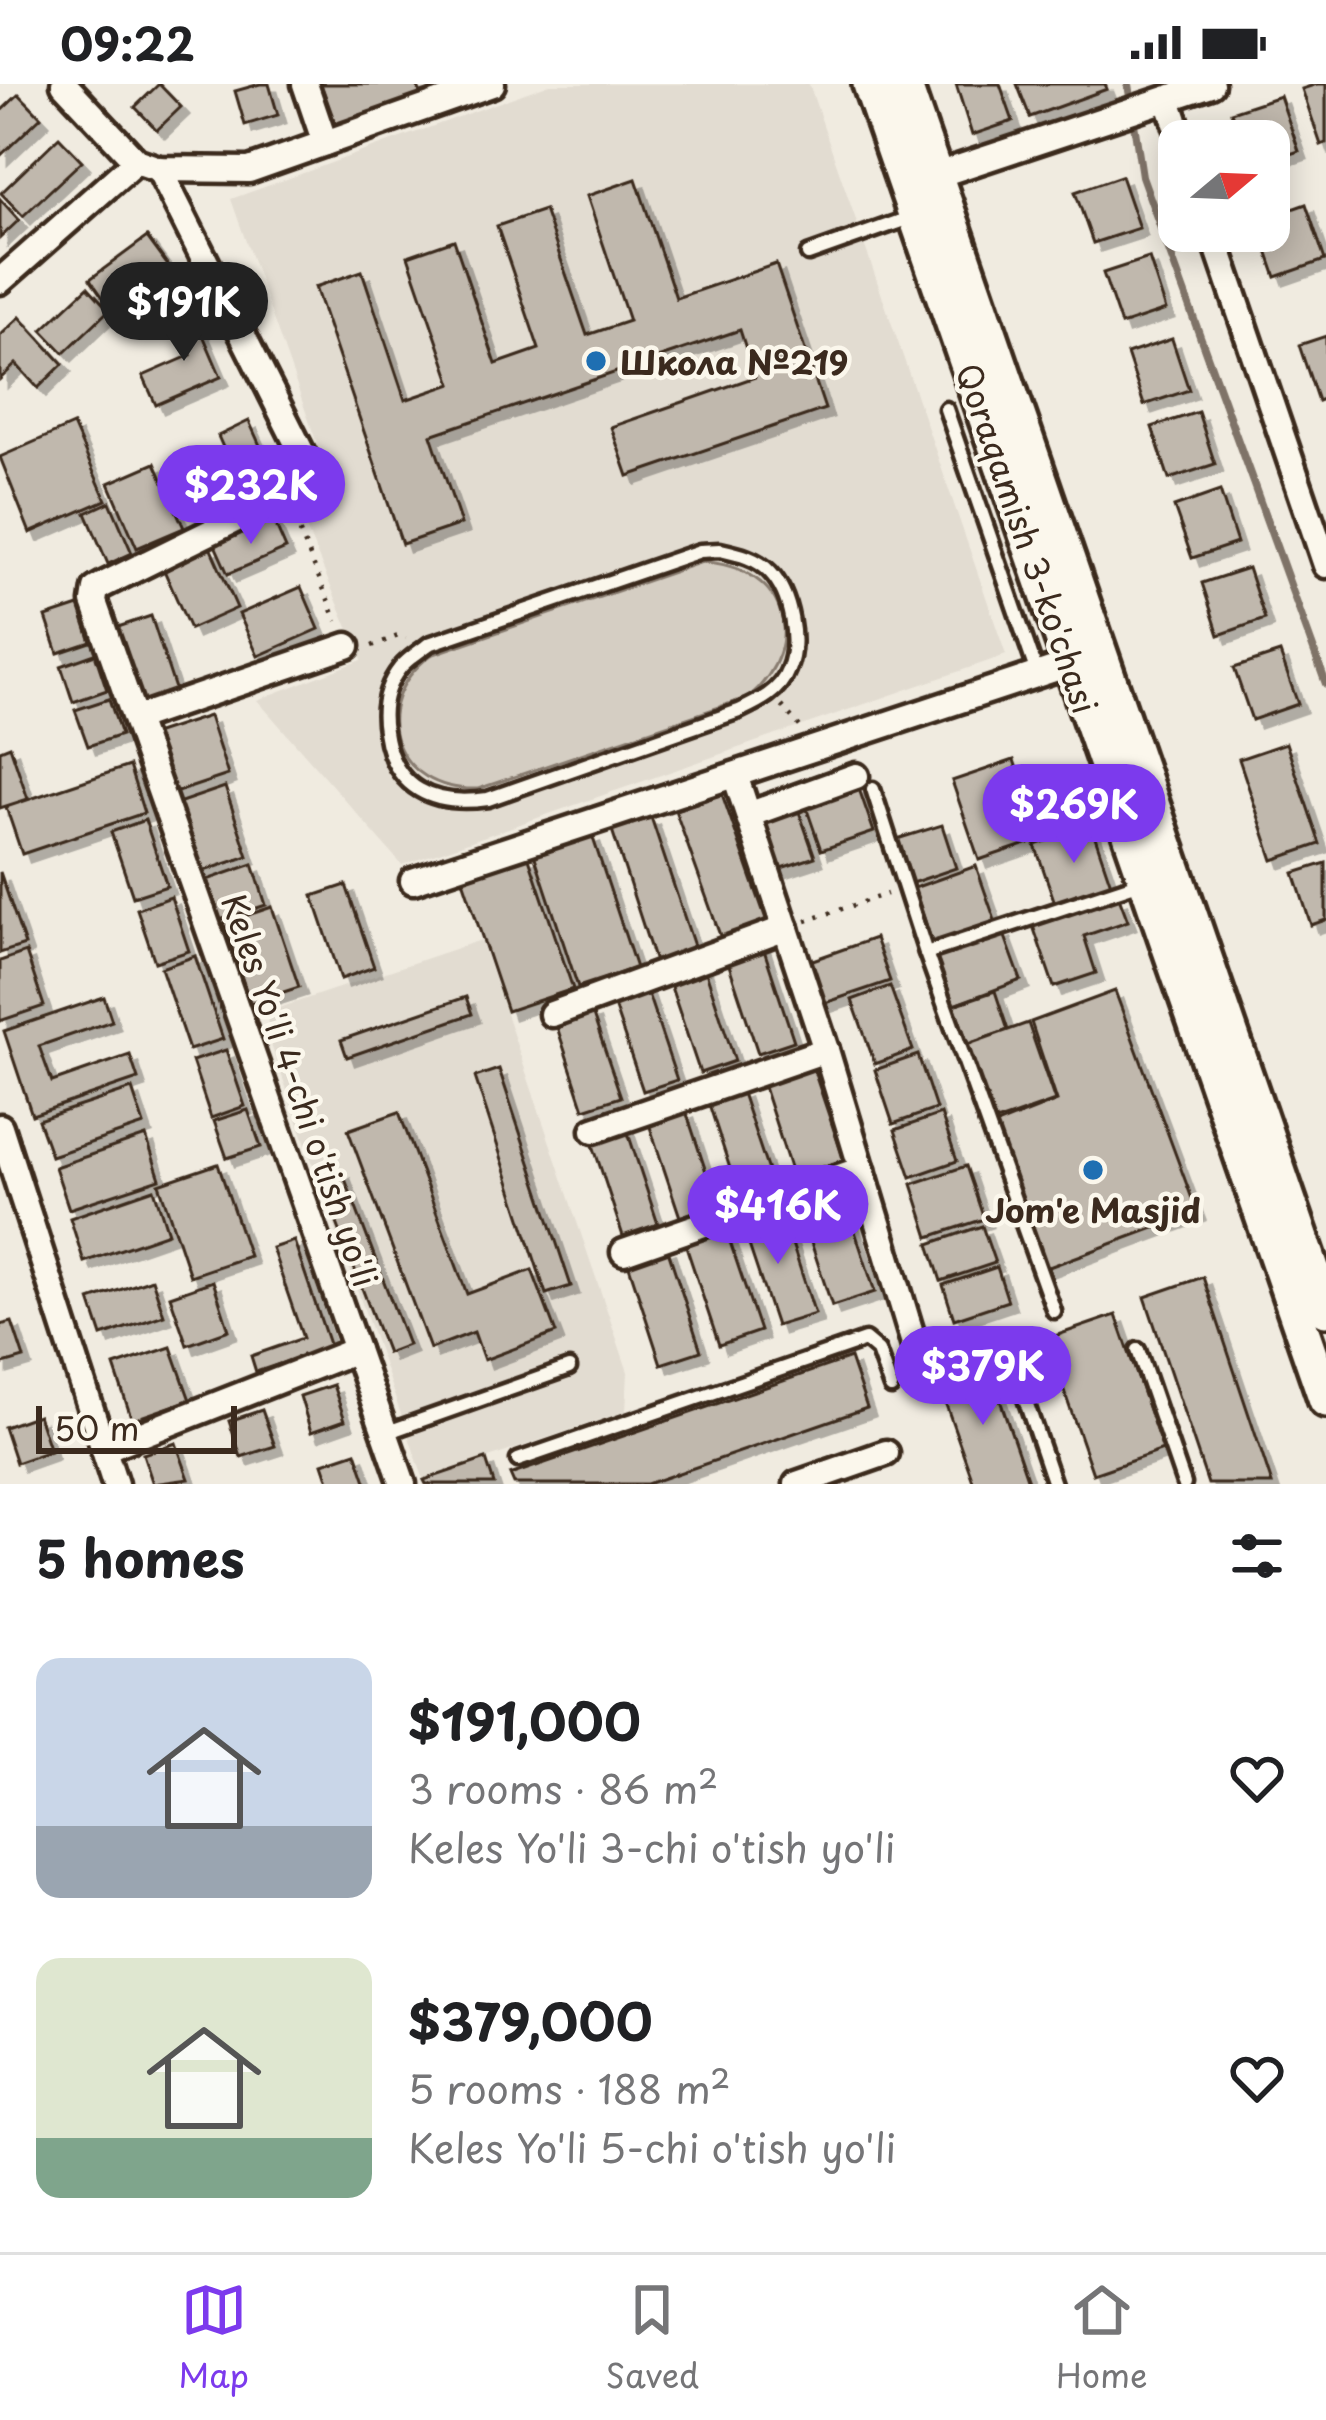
<!DOCTYPE html>
<html lang="en">
<head>
<meta charset="utf-8">
<style>
	body { margin:0; font-family:"Playpen Sans",sans-serif; background:#f2f2f2; color:#202124; height:100vh; display:flex; flex-direction:column; font-size:45px; white-space:nowrap }
	* { box-sizing:border-box; margin:0 }
	p { font-size:39px; color:#757577 }
	.icon { flex:none; width:66px; height:66px; fill:none; stroke:currentColor; stroke-width:2; stroke-linecap:round; stroke-linejoin:round }
	.map { position:relative; height:1400px; overflow:hidden }
	.side { display:flex; flex-direction:column; background:#fff; flex:1 }
	.side>* { flex:none }
	.needle { width:78px; rotate:71deg }
	.controls { position:absolute; left:1158px; top:36px; display:grid; gap:24px }
	.controls a { display:grid; place-items:center; width:132px; height:132px; border-radius:24px; background:#fff; box-shadow:0 6px 30px #0003; font-size:60px }
	.scale { position:absolute; left:36px; bottom:30px; width:201px; box-sizing:border-box; padding-left:12px; border:6px solid #3b2a1e; border-top:0; font-size:33px; line-height:42px; white-space:nowrap; color:#3b2a1e; -webkit-text-stroke:9px #fbf7ec; paint-order:stroke }
	.price { position:absolute; translate:-50% -102px; padding:0 27px; border-radius:42px; background:#7c3aed; color:#fff; font-size:39px; line-height:78px; filter:drop-shadow(0 3px 6px #0008) }
	.price::after { content:''; position:absolute; left:50%; top:72px; width:36px; height:27px; margin-left:-18px; background:inherit; clip-path:polygon(0 0,100% 0,50% 100%) }
	.price.on { background:#222; color:#fff }
	ul { padding:0; list-style:none }
	li { display:flex; align-items:center; gap:36px; height:300px; padding:0 36px }
	li span { display:grid; place-items:center; flex:none; width:336px; height:240px; border-radius:24px; color:#555 }
	li>.icon { margin-inline-start:auto }
	span .icon { width:144px; height:144px; fill:#fffc; stroke-width:1 }
	li b { font-size:51px }
	h2 { display:flex; justify-content:space-between; align-items:center; height:144px; padding:0 36px; font-size:51px }
	.status { display:flex; justify-content:space-between; align-items:center; height:84px; padding:0 60px; background:#fff; direction:ltr }
	.status svg { height:33px; fill:currentColor }
	.tabs { display:flex; justify-content:space-around; align-items:center; height:168px; border-top:3px solid #e0e0e0; background:#fff; font-size:33px; color:#757577 }
	.tabs a { display:grid; justify-items:center; gap:6px }
	.tabs .on { color:#7c3aed }
	.map>svg:first-child { display:block }
	.built { fill:#e2dcd1 }
	.green { fill:#d5cec3; stroke:#887c70; stroke-width:3 }
	.lines { fill:none; stroke-linecap:round; stroke-linejoin:round }
	.stream { stroke:#7f7367; stroke-width:8 }
	.building { fill:#c0b8ad; stroke:#3b2a1e; stroke-width:3; filter:url(#shadow) }
	.lane-casing { stroke:#3b2a1e; stroke-width:21 }
	.street-casing { stroke:#3b2a1e; stroke-width:33 }
	.secondary-casing { stroke:#3b2a1e; stroke-width:42 }
	.path { stroke:#3b2a1e; stroke-width:4.5; stroke-dasharray:3 9; stroke-linecap:butt }
	.lane { stroke:#fbf7ec; stroke-width:12 }
	.street { stroke:#fbf7ec; stroke-width:24 }
	.secondary { stroke:#fbf7ec; stroke-width:33 }
	.poi-dot { fill:#1f6fb2; stroke:#fbf7ec; stroke-width:4.5 }
	.labels { text-anchor:middle; dominant-baseline:central; stroke-width:9; stroke-linejoin:round; paint-order:stroke }
	.poi-label { font-size:33px; font-weight:bold; fill:#3b2a1e; stroke:#fbf7ec; text-anchor:start }
	.street-label { font-size:33px; fill:#3b2a1e; stroke:#fbf7ec }
</style>
</head>
<body>
<div class="status"><b>09:22</b><svg viewBox="0 0 49 12"><path d="M0 12V9h3v3zM5 12V6h3v6zM10 12V3h3v9zM15 12V0h3v12zM26 1h20v11H26zM47 4h2v5h-2z"/></svg></div>
<div class="map">
<svg width="1326" height="1400" viewBox="0 0 1326 1400">
	<defs>
		<filter id="shadow"><feDropShadow dx="8" dy="8" stdDeviation="0" flood-color="#0004"/></filter>
	</defs>
	<rect width="100%" height="100%" fill="#f0ebe0"/>
	<filter id="ink" filterUnits="userSpaceOnUse"><feTurbulence type="fractalNoise" baseFrequency=".00833" numOctaves="2"/><feDisplacementMap in="SourceGraphic" scale="24" xChannelSelector="R" yChannelSelector="G"/><feConvolveMatrix kernelMatrix="1 2 1 2 8 2 1 2 1" color-interpolation-filters="sRGB"/></filter>
	<g filter="url(#ink)">
		<g class="built">
			<polygon points="550,0 809,0 1006,571 402,781 257,616 362,576 296,421 332,402 231,115"/>
			<polygon points="481,856 628,1288 626,1327 424,1396 269,955 267,928"/>
		</g>
		<path class="green" d="M702,478c83,3 109,81 47,135l-271,92c-84,3 -115,-83 -47,-134z"/>
		<g class="lines">
			<polyline class="stream" points="1128,0 1142,92 1326,600"/>
		</g>
		<g class="building">
			<polygon points="159,0 181,23 157,46 135,23"/>
			<polygon points="260,0 269,0 278,31 245,41 235,7"/>
			<polygon points="321,0 417,0 423,17 338,47"/>
			<polygon points="956,0 1000,0 1013,37 972,51"/>
			<polygon points="1017,0 1105,0 1107,5 1030,33"/>
			<polygon points="1317,0 1326,0 1326,59 1321,61 1302,5"/>
			<polygon points="19,10 41,33 0,72 0,28"/>
			<polygon points="1280,12 1299,67 1269,77 1269,57 1240,57 1231,28"/>
			<polygon points="59,53 82,77 23,132 1,109"/>
			<polygon points="1121,92 1139,144 1093,159 1075,108"/>
			<polygon points="636,95 676,214 776,180 825,325 628,392 611,343 755,293 740,246 431,351 461,440 402,460 315,203 362,187 405,316 452,300 408,172 454,156 496,280 539,265 497,142 544,126 587,251 629,237 587,112"/>
			<polygon points="0,115 19,136 0,154"/>
			<polygon points="1306,120 1325,176 1276,193 1260,147 1269,147 1269,133"/>
			<polygon points="147,153 186,206 159,226 135,192 104,215 90,195"/>
			<polygon points="1149,174 1166,226 1121,241 1103,189"/>
			<polygon points="88,203 109,226 64,269 42,246"/>
			<polygon points="191,223 221,293 156,321 143,292 191,271 173,230"/>
			<polygon points="20,233 63,280 38,304 16,280 0,295 0,252"/>
			<polygon points="1326,252 1326,314 1318,317 1299,261"/>
			<polygon points="1172,255 1189,306 1144,321 1127,270"/>
			<polygon points="1198,328 1215,380 1169,395 1152,343"/>
			<polygon points="249,337 275,395 243,409 218,352"/>
			<polygon points="73,341 106,416 30,449 0,373"/>
			<polygon points="155,379 184,444 137,464 109,399"/>
			<polygon points="1220,407 1237,459 1192,474 1174,423"/>
			<polygon points="110,418 132,469 108,480 86,429"/>
			<polygon points="273,435 286,465 228,490 215,461"/>
			<polygon points="210,463 237,524 190,545 163,484"/>
			<polygon points="1248,484 1265,535 1219,551 1202,499"/>
			<polygon points="301,503 319,545 258,572 239,530"/>
			<polygon points="79,522 91,558 58,569 46,533"/>
			<polygon points="151,532 178,614 140,627 112,545"/>
			<polygon points="1280,569 1298,620 1252,636 1234,584"/>
			<polygon points="95,570 107,606 73,618 61,582"/>
			<polygon points="109,615 121,651 88,662 75,626"/>
			<polygon points="209,632 228,691 174,709 154,650"/>
			<polygon points="1286,659 1320,760 1273,776 1239,675"/>
			<polygon points="10,662 28,715 0,724 0,666"/>
			<polygon points="1014,676 1041,755 979,776 952,697"/>
			<polygon points="129,682 144,729 22,770 6,723"/>
			<polygon points="858,702 874,748 821,766 805,720"/>
			<polygon points="225,703 248,772 201,788 178,719"/>
			<polygon points="722,710 767,838 721,854 675,726"/>
			<polygon points="797,722 815,773 775,786 757,736"/>
			<polygon points="651,733 695,865 655,878 612,746"/>
			<polygon points="145,736 167,802 133,813 111,748"/>
			<polygon points="942,741 956,784 912,799 897,755"/>
			<polygon points="1091,741 1112,803 1056,822 1035,761"/>
			<polygon points="592,751 636,884 578,903 534,770"/>
			<polygon points="528,771 573,905 507,927 462,793"/>
			<polygon points="1326,779 1326,836 1311,841 1294,789"/>
			<polygon points="253,780 266,821 220,836 207,796"/>
			<polygon points="976,782 996,839 933,861 914,804"/>
			<polygon points="0,788 25,861 0,869"/>
			<polygon points="346,801 374,883 341,895 313,812"/>
			<polygon points="171,813 189,867 155,878 137,825"/>
			<polygon points="1119,813 1128,837 1084,852 1096,889 1054,903 1033,842"/>
			<polygon points="272,823 299,903 250,919 224,839"/>
			<polygon points="1003,847 1021,896 954,921 936,872"/>
			<polygon points="875,854 890,897 822,920 807,878"/>
			<polygon points="762,860 794,957 758,969 726,872"/>
			<polygon points="26,868 44,922 0,937 0,877"/>
			<polygon points="195,872 223,955 189,966 161,884"/>
			<polygon points="704,882 735,977 700,989 668,894"/>
			<polygon points="890,902 913,966 875,980 852,916"/>
			<polygon points="646,904 677,996 643,1007 612,916"/>
			<polygon points="995,907 1008,946 968,960 954,921"/>
			<polygon points="1115,907 1197,1128 1041,1186 991,1043 1057,1017 1031,938"/>
			<polygon points="104,913 112,937 39,962 52,998 130,971 138,995 32,1031 4,947"/>
			<polygon points="466,913 472,930 347,973 341,956"/>
			<polygon points="592,928 621,1013 584,1025 556,940"/>
			<polygon points="1028,939 1055,1017 993,1039 966,961"/>
			<polygon points="226,966 245,1022 211,1034 192,977"/>
			<polygon points="918,971 936,1025 893,1040 875,986"/>
			<polygon points="812,981 845,1079 794,1096 762,997"/>
			<polygon points="499,985 571,1202 546,1210 475,993"/>
			<polygon points="132,1005 144,1041 51,1072 38,1036"/>
			<polygon points="741,1006 773,1102 739,1112 708,1017"/>
			<polygon points="248,1026 261,1063 227,1074 214,1037"/>
			<polygon points="686,1027 717,1121 680,1133 649,1040"/>
			<polygon points="399,1028 467,1210 532,1186 556,1249 484,1276 474,1248 430,1265 348,1046"/>
			<polygon points="941,1030 957,1077 911,1093 895,1046"/>
			<polygon points="626,1043 658,1140 623,1152 591,1055"/>
			<polygon points="146,1052 160,1095 69,1125 55,1083"/>
			<polygon points="218,1080 249,1172 190,1192 159,1100"/>
			<polygon points="966,1082 984,1135 929,1153 912,1100"/>
			<polygon points="342,1087 408,1261 387,1269 320,1095"/>
			<polygon points="154,1105 168,1149 84,1178 70,1134"/>
			<polygon points="841,1105 875,1208 832,1222 798,1119"/>
			<polygon points="780,1123 815,1230 776,1242 741,1137"/>
			<polygon points="982,1142 995,1179 941,1197 929,1160"/>
			<polygon points="725,1143 760,1247 719,1261 684,1156"/>
			<polygon points="294,1157 330,1263 256,1288 251,1272 303,1254 272,1164"/>
			<polygon points="667,1163 701,1267 661,1280 627,1176"/>
			<polygon points="997,1183 1008,1217 954,1235 943,1201"/>
			<polygon points="1203,1193 1272,1400 1208,1400 1145,1213"/>
			<polygon points="152,1195 164,1231 102,1252 90,1216"/>
			<polygon points="213,1197 229,1246 187,1261 170,1212"/>
			<polygon points="1116,1231 1163,1366 1093,1390 1046,1255"/>
			<polygon points="12,1238 24,1274 0,1281 0,1241"/>
			<polygon points="171,1263 190,1316 132,1336 114,1282"/>
			<polygon points="850,1274 867,1324 647,1400 514,1400 510,1391"/>
			<polygon points="988,1281 1029,1400 974,1400 938,1298"/>
			<polygon points="333,1301 345,1336 311,1348 300,1312"/>
			<polygon points="262,1326 275,1362 241,1373 229,1337"/>
			<polygon points="38,1331 50,1367 16,1379 4,1343"/>
			<polygon points="176,1359 189,1395 153,1400 143,1370"/>
			<polygon points="356,1368 367,1400 330,1400 323,1379"/>
			<polygon points="486,1375 494,1400 426,1400 424,1396"/>
		</g>
		<g class="lines">
			<g class="lane-casing">
				<g id="lane">
					<polyline points="808,170 915,132"/>
					<polyline points="946,325 1037,589"/>
					<path d="M720,466c18,4 37,8 50,22 21,22 30,71 18,98 -8,22 -30,32 -49,41l-251,88c-55,8 -95,-10 -103,-68 -4,-23 0,-44 15,-63 7,-9 19,-16 29,-24l271,-93z"/>
					<polyline points="873,705 926,869 1054,1227"/>
					<polyline points="926,869 1141,798"/>
					<polyline points="1138,1266 1184,1400"/>
					<polyline points="1021,1303 1054,1400"/>
					<polyline points="385,1349 569,1284"/>
					<polyline points="518,1376 865,1256 878,1267 891,1304"/>
				</g>
			</g>
			<g class="street-casing">
				<g id="street">
					<polyline points="64,0 136,77 159,85 249,86 492,0"/>
					<polyline points="305,0 325,59"/>
					<polyline points="1168,16 1182,57"/>
					<polyline points="159,85 312,389 312,398 103,501 96,505 94,518 403,1400"/>
					<polyline points="925,95 1211,0"/>
					<polyline points="1212,147 1326,481"/>
					<polyline points="0,197 136,77"/>
					<polyline points="137,634 347,562"/>
					<polyline points="735,691 826,966 922,1286"/>
					<polyline points="748,731 856,692"/>
					<polyline points="413,797 1087,574"/>
					<polyline points="552,930 786,844"/>
					<polyline points="0,1043 115,1400"/>
					<polyline points="594,1046 826,966"/>
					<polyline points="624,1168 862,1085"/>
					<polyline points="104,1365 356,1266"/>
					<polyline points="797,1400 886,1369"/>
				</g>
			</g>
			<g class="secondary-casing">
				<g id="secondary">
					<polyline points="870,0 1326,1316"/>
					<polyline points="904,0 1326,1225"/>
				</g>
			</g>
			<g class="path">
				<polyline points="295,437 337,537"/>
				<polyline points="372,562 398,552 406,554"/>
				<polyline points="782,622 802,645"/>
				<polyline points="806,837 887,810"/>
			</g>
			<use href="#lane" class="lane"/>
			<use href="#street" class="street"/>
			<use href="#secondary" class="secondary"/>
		</g>
	</g>
	<g class="poi-dot">
		<circle cx="596" cy="277" r="12"/>
		<circle cx="1093" cy="1086" r="12"/>
	</g>
	<g class="labels">
		<g class="poi-label">
			<text x="620" y="277">Школа №219</text>
			<text x="1093" y="1125" text-anchor="middle">Jom'e Masjid</text>
		</g>
		<g class="street-label">
			<text transform="translate(1028 454) rotate(71)">Qoraqamish 3-ko'chasi</text>
			<text transform="translate(301 1006) rotate(71)">Keles Yo'li 4-chi o'tish yo'li</text>
		</g>
	</g>
</svg>
<div class="controls">
<a><svg class="needle" viewBox="-14 -14 28 28"><path d="M0-13l5 13h-10z" fill="#e53935"/><path d="M0 13l5-13h-10z" fill="#757577"/></svg></a>
</div>
<div class="scale">50 m</div>
<b class="price on" style="left:184px;top:280px">$191K</b>
<b class="price" style="left:251px;top:463px">$232K</b>
<b class="price" style="left:1074px;top:782px">$269K</b>
<b class="price" style="left:778px;top:1183px">$416K</b>
<b class="price" style="left:983px;top:1344px">$379K</b>
</div>
<section class="side">
<h2>5 homes<svg class="icon" aria-label="filters" viewBox="0 0 24 24"><path d="M4 7h16M4 17h16"/><circle cx="9" cy="7" r="2"/><circle cx="15" cy="17" r="2"/></svg></h2>
<ul>
<li><span style="background:linear-gradient(#c9d6e8 70%,#9aa5b1 0)"><svg class="icon" aria-label="home" viewBox="0 0 24 24"><path d="M3 11l9-7 9 7M6 9v11h12V9"/></svg></span><div><b>$191,000</b><p>3 rooms · 86 m²</p><p>Keles Yo'li 3-chi o'tish yo'li</p></div><svg class="icon" aria-label="heart" viewBox="0 0 24 24"><path d="M12 20l-8-8c-3-5 5-10 8-4 3-6 11-1 8 4z"/></svg></li>
<li><span style="background:linear-gradient(#dfe7d0 75%,#7fa58c 0)"><svg class="icon" aria-label="home" viewBox="0 0 24 24"><path d="M3 11l9-7 9 7M6 9v11h12V9"/></svg></span><div><b>$379,000</b><p>5 rooms · 188 m²</p><p>Keles Yo'li 5-chi o'tish yo'li</p></div><svg class="icon" aria-label="heart" viewBox="0 0 24 24"><path d="M12 20l-8-8c-3-5 5-10 8-4 3-6 11-1 8 4z"/></svg></li>
</ul>
</section>
<nav class="tabs">
<a class="on"><svg class="icon" aria-label="map" viewBox="0 0 24 24"><path d="M3 6l6-2 6 2 6-2v14l-6 2-6-2-6 2zM9 4v14M15 6v14"/></svg>Map</a>
<a><svg class="icon" aria-label="saved" viewBox="0 0 24 24"><path d="M7 4h10v16l-5-4-5 4z"/></svg>Saved</a>
<a><svg class="icon" aria-label="home" viewBox="0 0 24 24"><path d="M3 11l9-7 9 7M6 9v11h12V9"/></svg>Home</a>
</nav>
</body>
</html>
